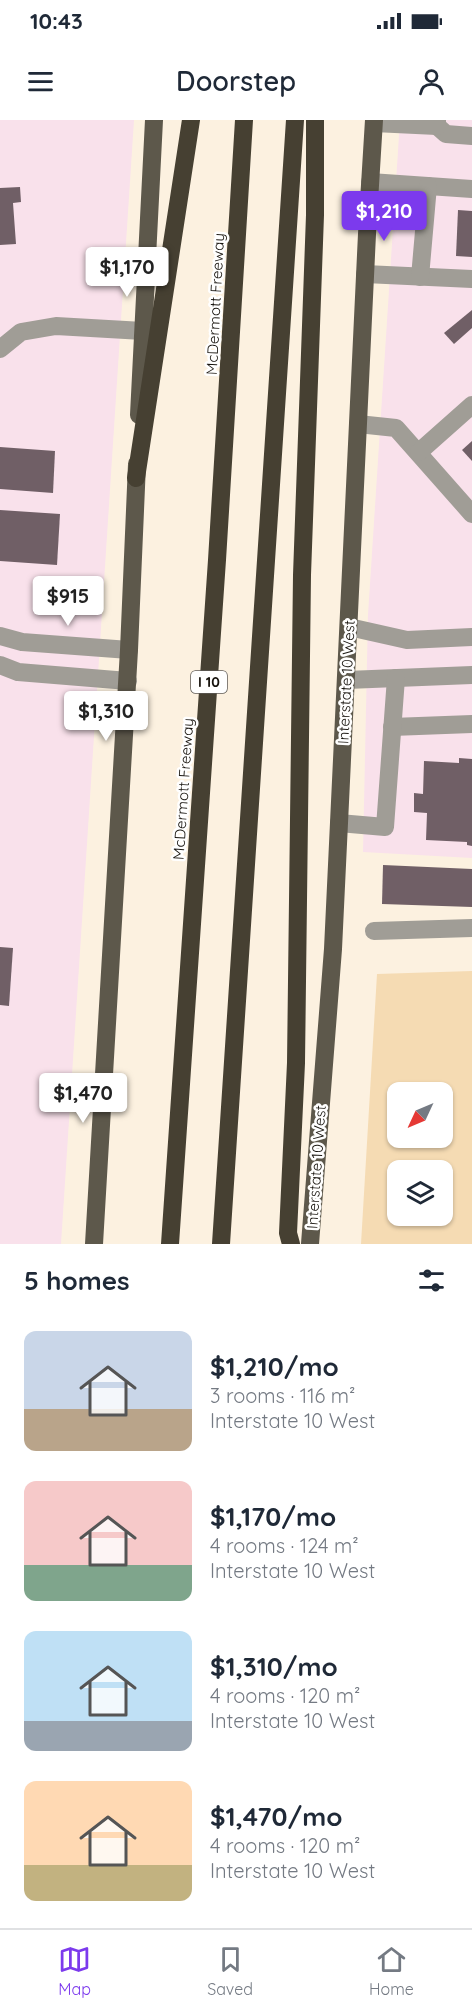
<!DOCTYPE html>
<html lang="en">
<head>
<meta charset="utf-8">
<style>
	body { margin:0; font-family:Quicksand,sans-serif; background:#f2f2f3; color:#1f2937; height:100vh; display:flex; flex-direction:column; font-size:22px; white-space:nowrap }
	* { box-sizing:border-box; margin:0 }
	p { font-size:20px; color:#747a83 }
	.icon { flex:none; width:33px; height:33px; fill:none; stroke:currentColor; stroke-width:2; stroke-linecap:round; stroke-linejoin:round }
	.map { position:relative; height:1124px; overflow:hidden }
	.details { display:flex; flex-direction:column; background:#fff; flex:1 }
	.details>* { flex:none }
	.needle { width:39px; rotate:226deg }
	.tools { position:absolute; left:387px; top:962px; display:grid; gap:12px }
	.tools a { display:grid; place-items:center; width:66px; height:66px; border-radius:12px; background:#fff; box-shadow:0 2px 4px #0004; font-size:30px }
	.price { position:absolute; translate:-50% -51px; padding:0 14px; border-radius:6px; background:#fff; color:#222; font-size:20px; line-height:39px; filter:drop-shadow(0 2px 3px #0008) }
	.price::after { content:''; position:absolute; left:50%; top:36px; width:18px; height:14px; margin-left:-9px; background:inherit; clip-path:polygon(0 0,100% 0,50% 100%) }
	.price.on { background:#7c3aed; color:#fff }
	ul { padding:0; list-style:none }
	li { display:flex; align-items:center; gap:18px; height:150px; padding:0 24px }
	li span { display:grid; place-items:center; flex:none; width:168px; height:120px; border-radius:12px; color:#555 }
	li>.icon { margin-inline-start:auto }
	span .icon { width:72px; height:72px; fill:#fffc; stroke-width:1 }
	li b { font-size:26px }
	h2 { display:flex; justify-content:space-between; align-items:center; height:72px; padding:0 24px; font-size:26px }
	.status { display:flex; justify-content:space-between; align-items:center; height:42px; padding:0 30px; background:#fff; direction:ltr }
	.status svg { height:16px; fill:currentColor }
	header { display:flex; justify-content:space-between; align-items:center; height:78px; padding:0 24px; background:#fff; font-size:27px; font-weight:600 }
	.menu { display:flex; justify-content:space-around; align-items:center; height:84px; border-top:2px solid #e0e1e3; background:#fff; font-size:16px; color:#747a83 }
	.menu a { display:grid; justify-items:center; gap:3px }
	.menu .on { color:#7c3aed }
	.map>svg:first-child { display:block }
	.commercial { fill:#f9e1eb }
	.green { fill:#f5dbb3; fill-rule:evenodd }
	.building { fill:#705f66 }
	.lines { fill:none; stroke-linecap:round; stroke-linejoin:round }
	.minor { stroke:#a09d96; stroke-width:18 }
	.major { stroke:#5d584b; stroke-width:18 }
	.highway { stroke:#464032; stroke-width:18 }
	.labels { text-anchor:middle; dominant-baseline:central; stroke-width:5; stroke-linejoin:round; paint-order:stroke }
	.shield { fill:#fff; stroke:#5d5a56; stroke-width:1.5 }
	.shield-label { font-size:14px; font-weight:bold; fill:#17130d }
	.street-label { font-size:15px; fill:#17130d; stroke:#fff }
</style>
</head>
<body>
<div class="status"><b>10:43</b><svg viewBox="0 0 49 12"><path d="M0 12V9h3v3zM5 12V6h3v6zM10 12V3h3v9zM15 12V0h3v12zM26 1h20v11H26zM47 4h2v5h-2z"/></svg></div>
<header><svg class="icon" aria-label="menu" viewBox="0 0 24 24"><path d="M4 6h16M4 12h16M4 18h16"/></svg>Doorstep<svg class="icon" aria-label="person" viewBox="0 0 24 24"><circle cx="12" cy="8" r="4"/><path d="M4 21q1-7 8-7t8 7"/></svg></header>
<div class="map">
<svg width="472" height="1124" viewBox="0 0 472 1124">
	<rect width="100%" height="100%" fill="#fcf1e0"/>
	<g class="commercial">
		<polygon points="0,0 134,0 61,1124 0,1124"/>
		<polygon points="400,0 472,0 472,738 363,732 368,495"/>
	</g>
	<path class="green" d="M472,851v273h-111l16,-270zM398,972h44v45h-44zM398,1050h44v45h-44z"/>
	<g class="building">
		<polygon points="20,67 21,82 13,83 16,124 0,125 0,68"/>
		<polygon points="458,90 472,91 472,137 456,136"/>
		<polygon points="472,190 472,208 454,224 444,213"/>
		<polygon points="472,321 472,341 462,330"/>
		<polygon points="0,327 55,331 53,373 0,369"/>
		<polygon points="0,390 60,394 57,445 0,441"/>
		<polygon points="459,638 472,639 472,726 467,725 467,722 426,720 427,693 414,692 414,673 423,674 424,641 459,643"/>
		<polygon points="383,745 472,749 472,787 382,784"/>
		<polygon points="0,827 13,828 9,886 0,885"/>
	</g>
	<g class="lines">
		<g class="minor">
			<polyline points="437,0 437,6 446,14 472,16"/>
			<polyline points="374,3 437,6"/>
			<polyline points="370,62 472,69"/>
			<polyline points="365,154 472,159"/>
			<polyline points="420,157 428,66"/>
			<polyline points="0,229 21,212 56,206 143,211"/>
			<polyline points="358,304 396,308 472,394"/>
			<polyline points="419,332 472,285"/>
			<polyline points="349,507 407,520 472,517"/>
			<polyline points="0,516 22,522 129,530"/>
			<polyline points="0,545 18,552 128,561"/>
			<polyline points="347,560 472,555"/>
			<polyline points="392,607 472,604"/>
			<polyline points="339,703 385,707 396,558"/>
			<polyline points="374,811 472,808"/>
		</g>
		<g class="major">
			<polyline points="139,295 154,0"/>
			<polyline points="94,1124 129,530 137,344"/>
			<polyline points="310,1124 333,829 367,114 374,0"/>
		</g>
		<g class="highway">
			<polyline points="136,358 191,0"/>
			<polyline points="170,1124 217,440 244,0"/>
			<polyline points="221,1124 295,0"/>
			<polyline points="291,1124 288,1113 296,943 302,455 315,95 315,0"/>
		</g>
	</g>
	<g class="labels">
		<rect class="shield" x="191" y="551" width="36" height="22" rx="4.5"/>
		<g class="shield-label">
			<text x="209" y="562">I 10</text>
		</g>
		<g class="street-label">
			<text transform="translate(215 184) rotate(-87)">McDermott Freeway</text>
			<text transform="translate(346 562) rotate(-87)">Interstate 10 West</text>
			<text transform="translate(183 669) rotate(-86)">McDermott Freeway</text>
			<text transform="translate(316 1047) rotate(-86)">Interstate 10 West</text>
		</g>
	</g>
</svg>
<div class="tools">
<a><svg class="needle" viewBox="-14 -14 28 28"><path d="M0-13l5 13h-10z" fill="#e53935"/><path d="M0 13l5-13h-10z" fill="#747a83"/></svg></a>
<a><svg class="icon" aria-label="layers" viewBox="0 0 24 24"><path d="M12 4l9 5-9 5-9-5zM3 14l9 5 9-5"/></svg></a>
</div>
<b class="price on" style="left:384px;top:122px">$1,210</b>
<b class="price" style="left:127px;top:178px">$1,170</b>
<b class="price" style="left:68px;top:507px">$915</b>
<b class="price" style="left:106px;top:622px">$1,310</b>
<b class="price" style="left:83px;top:1004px">$1,470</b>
</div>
<section class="details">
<h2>5 homes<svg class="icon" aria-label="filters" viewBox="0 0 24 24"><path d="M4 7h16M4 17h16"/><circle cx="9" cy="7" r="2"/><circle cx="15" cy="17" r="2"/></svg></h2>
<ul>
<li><span style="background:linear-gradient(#c9d6e8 65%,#b9a48a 0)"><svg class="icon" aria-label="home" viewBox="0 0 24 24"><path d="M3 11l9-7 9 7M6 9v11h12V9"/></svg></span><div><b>$1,210/mo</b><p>3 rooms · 116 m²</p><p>Interstate 10 West</p></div></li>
<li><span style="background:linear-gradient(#f6c9c9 70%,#7fa58c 0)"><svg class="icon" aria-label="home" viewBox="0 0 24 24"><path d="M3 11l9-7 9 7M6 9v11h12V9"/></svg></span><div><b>$1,170/mo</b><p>4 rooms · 124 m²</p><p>Interstate 10 West</p></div></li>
<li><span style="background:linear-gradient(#bfe0f5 75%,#9aa5b1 0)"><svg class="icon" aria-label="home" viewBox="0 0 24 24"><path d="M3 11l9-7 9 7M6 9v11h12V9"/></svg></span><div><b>$1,310/mo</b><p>4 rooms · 120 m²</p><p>Interstate 10 West</p></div></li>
<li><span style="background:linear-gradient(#ffd9b3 70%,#c2b280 0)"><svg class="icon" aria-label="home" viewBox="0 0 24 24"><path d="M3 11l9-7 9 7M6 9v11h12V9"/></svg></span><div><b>$1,470/mo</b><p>4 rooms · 120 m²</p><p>Interstate 10 West</p></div></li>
</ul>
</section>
<nav class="menu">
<a class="on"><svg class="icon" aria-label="map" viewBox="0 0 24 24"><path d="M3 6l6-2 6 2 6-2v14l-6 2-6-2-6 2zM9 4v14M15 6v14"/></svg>Map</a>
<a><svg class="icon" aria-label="saved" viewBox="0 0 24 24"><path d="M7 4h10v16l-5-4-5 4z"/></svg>Saved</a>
<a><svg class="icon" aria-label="home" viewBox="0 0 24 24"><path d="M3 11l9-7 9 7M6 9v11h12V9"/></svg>Home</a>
</nav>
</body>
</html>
